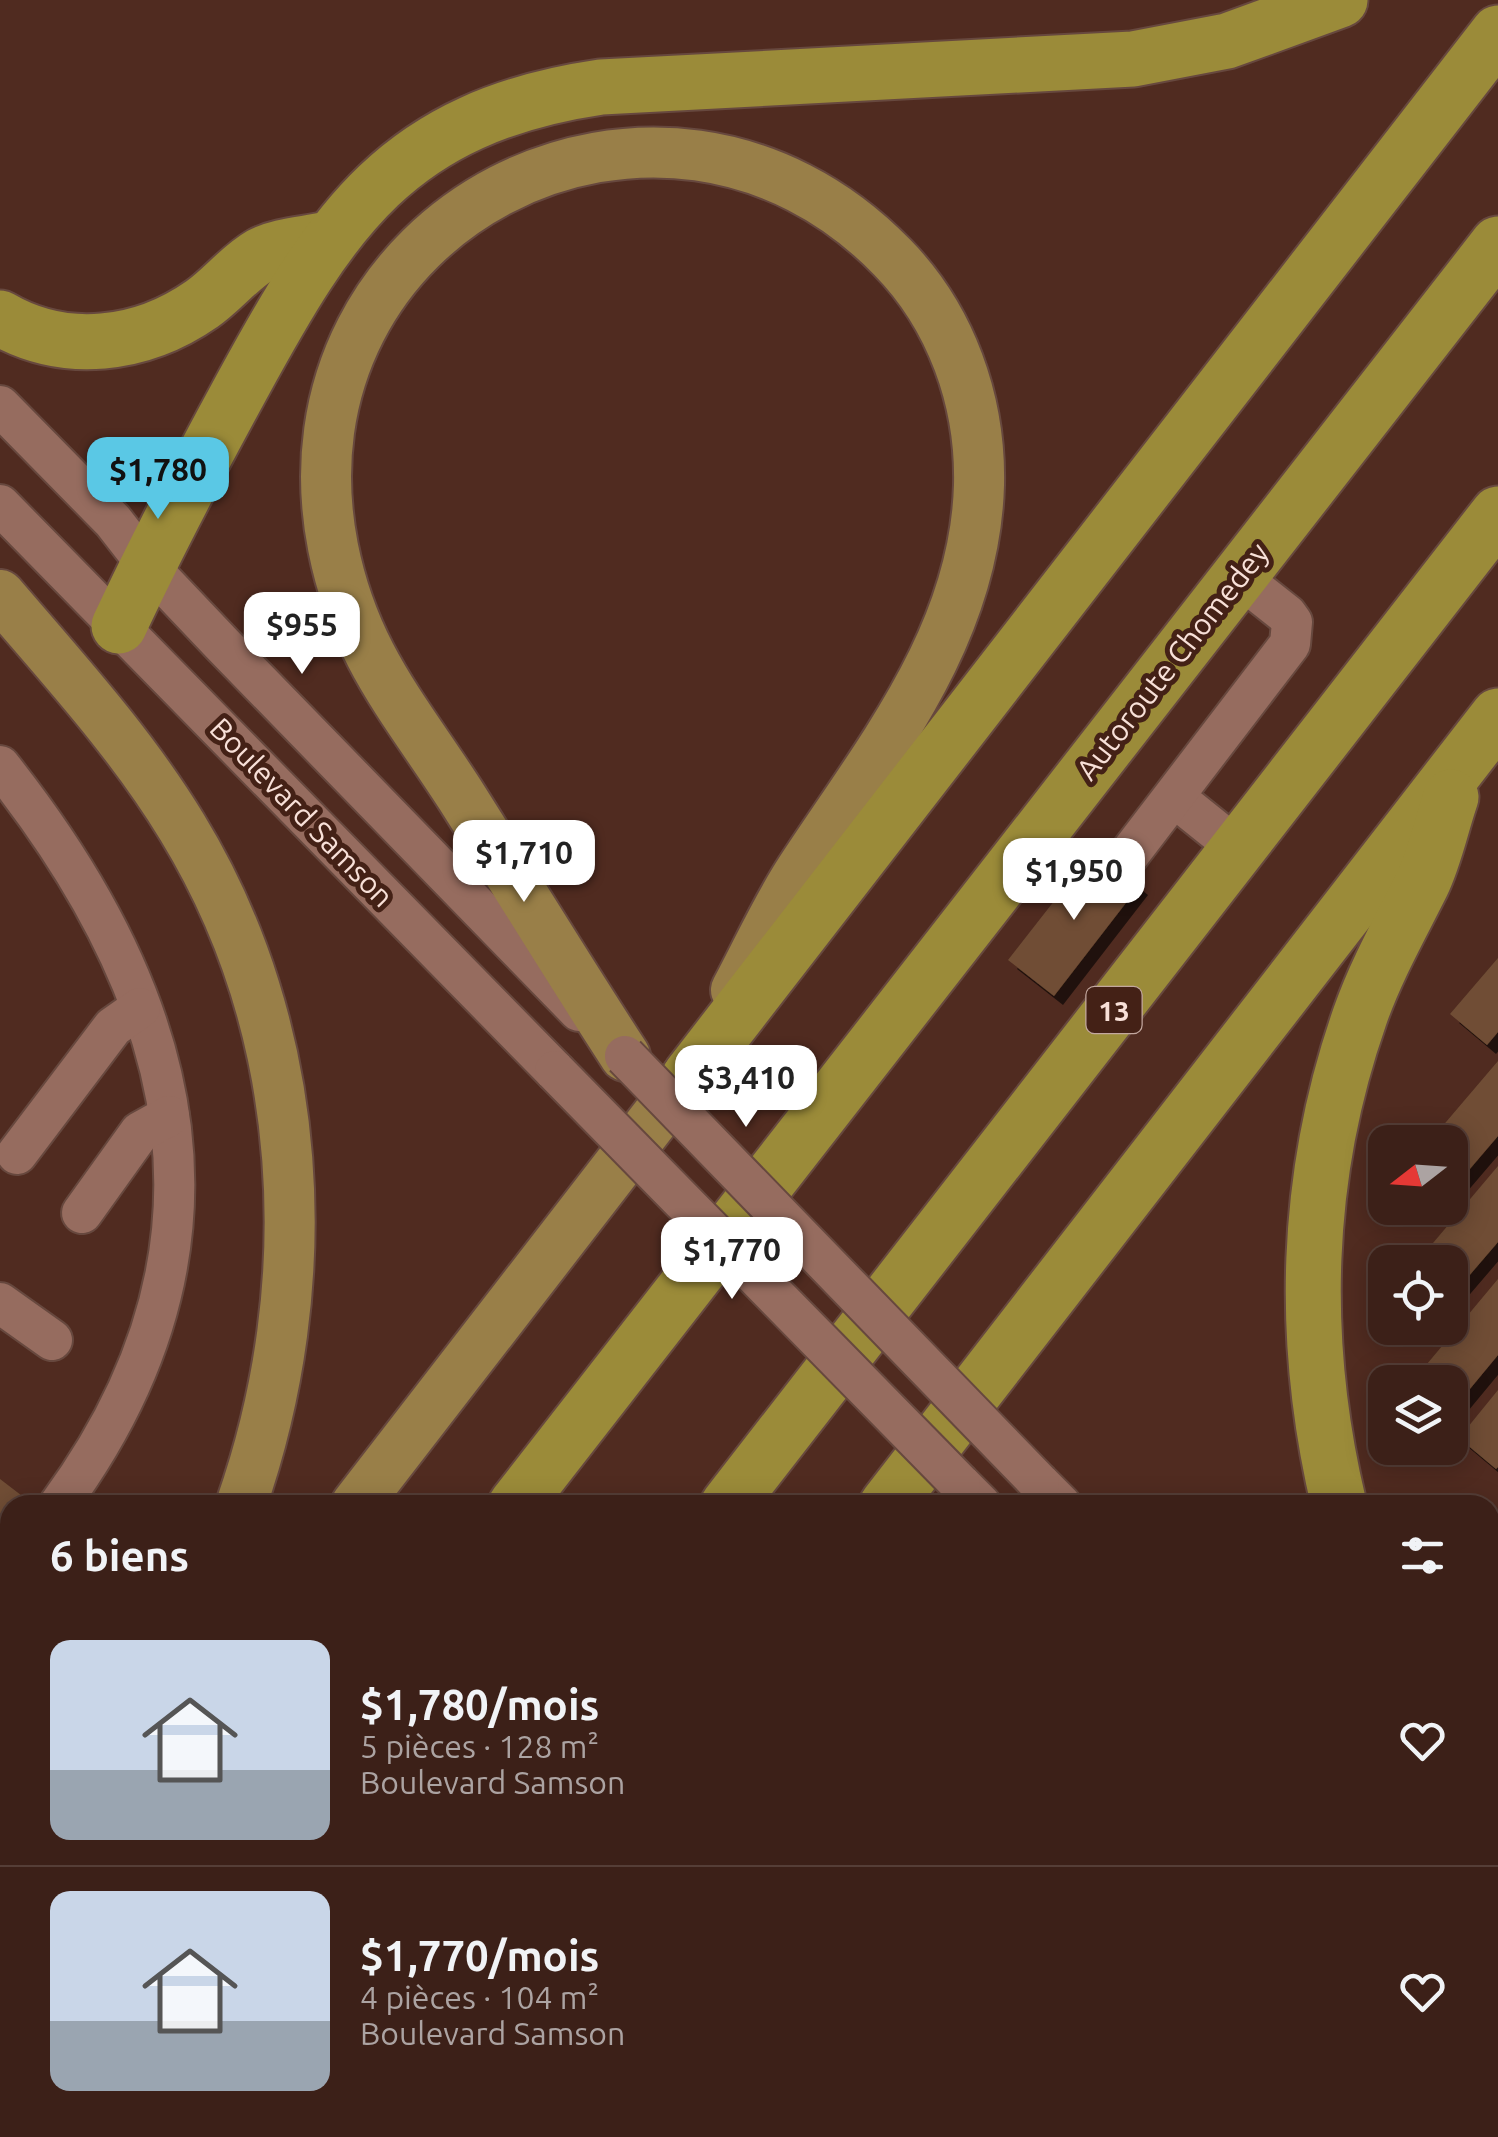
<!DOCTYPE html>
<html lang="fr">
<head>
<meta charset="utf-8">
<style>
	body { margin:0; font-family:Ubuntu,sans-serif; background:#432821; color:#f1f3f6; height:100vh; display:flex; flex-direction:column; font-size:38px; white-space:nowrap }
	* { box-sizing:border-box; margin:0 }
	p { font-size:32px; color:#aca3a2 }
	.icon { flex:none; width:55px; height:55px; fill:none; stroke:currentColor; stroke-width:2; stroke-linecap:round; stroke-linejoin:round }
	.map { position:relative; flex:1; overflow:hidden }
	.drawer { position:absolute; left:0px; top:1495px; width:1500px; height:642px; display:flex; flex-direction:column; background:#3c2018; border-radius:30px 30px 0 0; box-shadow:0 5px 25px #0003,0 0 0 2px #553e37 }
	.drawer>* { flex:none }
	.needle { width:65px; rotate:253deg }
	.tools { position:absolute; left:1368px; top:1125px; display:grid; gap:20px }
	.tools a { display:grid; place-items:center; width:100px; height:100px; border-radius:20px; background:#3c2018; box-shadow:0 5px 25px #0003,0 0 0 2px #553e37; font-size:50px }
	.price { position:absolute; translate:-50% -85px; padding:0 22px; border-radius:20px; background:#fff; color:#222; font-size:32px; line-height:65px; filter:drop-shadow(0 2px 5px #0008) }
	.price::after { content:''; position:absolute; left:50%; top:60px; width:30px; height:22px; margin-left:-15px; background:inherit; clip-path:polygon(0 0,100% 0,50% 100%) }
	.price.current { background:#5ac8e5; color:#111 }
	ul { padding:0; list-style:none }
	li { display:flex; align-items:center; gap:30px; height:250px; padding:0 50px }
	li+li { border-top:2px solid #553e37 }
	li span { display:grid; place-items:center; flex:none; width:280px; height:200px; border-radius:20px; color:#555 }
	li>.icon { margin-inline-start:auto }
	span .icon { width:120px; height:120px; fill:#fffc; stroke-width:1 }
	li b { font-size:42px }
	h2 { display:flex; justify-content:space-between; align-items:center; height:120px; padding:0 50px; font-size:42px }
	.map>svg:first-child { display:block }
	.building { fill:#6f4e36; filter:url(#shadow) }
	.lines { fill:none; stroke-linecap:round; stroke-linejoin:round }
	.minor-casing { stroke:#67483e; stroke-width:44 }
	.major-casing { stroke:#67483e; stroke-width:54 }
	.highway-casing { stroke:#67483e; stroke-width:59 }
	.minor { stroke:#966c5f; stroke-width:40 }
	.major { stroke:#997f48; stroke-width:50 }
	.highway { stroke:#9b8b39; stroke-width:55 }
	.minor-bridge-casing { stroke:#67483e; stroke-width:44; stroke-linecap:butt }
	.minor-bridge { stroke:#966c5f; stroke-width:40 }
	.labels { text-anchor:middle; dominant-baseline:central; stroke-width:10; stroke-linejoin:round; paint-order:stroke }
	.shield { fill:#442116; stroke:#c2a79e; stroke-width:2.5 }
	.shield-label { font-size:28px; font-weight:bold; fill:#f8e0d8 }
	.street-label { font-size:30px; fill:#f8e0d8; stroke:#442116 }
</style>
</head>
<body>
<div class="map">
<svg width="1498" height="2137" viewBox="0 0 1498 2137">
	<defs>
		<filter id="shadow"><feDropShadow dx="9" dy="9" stdDeviation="0" flood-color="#0009"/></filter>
	</defs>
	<rect width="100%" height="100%" fill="#502b20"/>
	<g class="building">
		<polygon points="1094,850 1139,886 1054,996 1008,960"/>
		<polygon points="1498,958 1498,1032 1487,1045 1450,1014"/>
		<polygon points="1498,1061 1498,1136 1457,1184 1450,1178 1450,1142 1429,1142"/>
		<polygon points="1498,1166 1498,1242 1450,1298 1450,1262 1417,1262"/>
		<polygon points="1498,1279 1498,1355 1450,1413 1450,1382 1412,1382"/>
		<polygon points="1498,1390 1498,1467 1496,1469 1459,1438"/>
		<polygon points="0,1479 30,1502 10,1505 10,1529 0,1542"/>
	</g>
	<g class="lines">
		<g class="minor-casing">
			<g id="minor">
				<polyline points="0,406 113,521 148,566 222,644 579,1011"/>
				<polyline points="0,505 555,1071"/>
				<path d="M0,766c188,237 248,482 59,739"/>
				<polyline points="1174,797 1240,850"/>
				<polyline points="1118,869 1290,644 1292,622 1287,615 1238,576"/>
				<polyline points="17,1154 113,1027 140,1008"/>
				<polyline points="82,1213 140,1132 169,1116"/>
				<polyline points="0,1303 52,1340"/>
				<polyline points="1039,1483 1061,1505"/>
				<polyline points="960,1484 981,1505"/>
				<polyline points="0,1582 10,1569"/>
				<polyline points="1490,1941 1498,1950"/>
				<polyline points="1490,2027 1498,2035"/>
			</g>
		</g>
		<g class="major-casing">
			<g id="major">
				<path d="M0,595c64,75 131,148 182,232 124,203 137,456 59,678"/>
				<path d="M625,1056c-56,-86 -109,-173 -164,-260 -56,-87 -107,-142 -128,-249 -64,-327 327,-529 559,-290 59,60 89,144 87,228 -4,150 -100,266 -178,385 -25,38 -44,81 -65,120"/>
				<polyline points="356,1505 696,1065"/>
				<polyline points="0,1906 10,1890"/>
				<polyline points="0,1963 10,1950"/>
				<polyline points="393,2137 400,2128"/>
				<polyline points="1377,2137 1383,2128"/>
			</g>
		</g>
		<g class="highway-casing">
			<g id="highway">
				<path d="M0,318c65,38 142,28 202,-14 20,-14 38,-37 59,-49 18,-10 47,-11 67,-16"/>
				<path d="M119,626c38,-81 79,-159 122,-238 92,-169 156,-271 360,-301l532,-28 94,-18 113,-41"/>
				<polyline points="690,1076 1498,33"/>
				<polyline points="516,1505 1498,244"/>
				<polyline points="728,1505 1498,514"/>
				<polyline points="887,1505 1498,716"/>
				<path d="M1339,1505c-39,-163 -35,-330 21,-489 16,-46 40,-88 62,-132 13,-27 19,-58 29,-87"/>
				<polyline points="1490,1819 1498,1829"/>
				<polyline points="627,2128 628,2137"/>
				<polyline points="23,2137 30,2128"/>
				<polyline points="236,2137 243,2128"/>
				<polyline points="1273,2137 1274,2128"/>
			</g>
		</g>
		<use href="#minor" class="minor"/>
		<use href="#major" class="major"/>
		<use href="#highway" class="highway"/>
		<g class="minor-bridge-casing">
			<g id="minor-bridge">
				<polyline points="625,1056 1039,1483"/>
				<polyline points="555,1071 960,1484"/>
			</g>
		</g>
		<use href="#minor-bridge" class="minor-bridge"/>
	</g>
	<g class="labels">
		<rect class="shield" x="1086.5" y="987" width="55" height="46" rx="8"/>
		<g class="shield-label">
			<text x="1114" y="1010">13</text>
		</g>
		<g class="street-label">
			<text transform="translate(1172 661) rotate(-52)">Autoroute Chomedey</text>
			<text transform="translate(302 812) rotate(46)">Boulevard Samson</text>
		</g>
	</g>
</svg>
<div class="tools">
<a><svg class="needle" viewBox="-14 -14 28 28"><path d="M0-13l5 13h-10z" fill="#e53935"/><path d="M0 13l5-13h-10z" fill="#aca3a2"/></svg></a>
<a><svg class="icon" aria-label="locate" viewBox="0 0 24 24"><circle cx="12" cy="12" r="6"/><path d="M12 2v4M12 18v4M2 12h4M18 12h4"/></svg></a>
<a><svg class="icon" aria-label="layers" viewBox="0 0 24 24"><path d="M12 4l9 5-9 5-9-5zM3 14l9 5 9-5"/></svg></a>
</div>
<b class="price current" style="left:158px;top:522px">$1,780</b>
<b class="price" style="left:302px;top:677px">$955</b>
<b class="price" style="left:524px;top:905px">$1,710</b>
<b class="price" style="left:1074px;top:923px">$1,950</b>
<b class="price" style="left:746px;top:1130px">$3,410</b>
<b class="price" style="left:732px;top:1302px">$1,770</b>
<section class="drawer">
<h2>6 biens<svg class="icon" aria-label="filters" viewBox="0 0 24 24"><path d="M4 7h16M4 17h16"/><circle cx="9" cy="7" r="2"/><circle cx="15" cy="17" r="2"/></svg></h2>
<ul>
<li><span style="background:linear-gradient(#c9d6e8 65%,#9aa5b1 0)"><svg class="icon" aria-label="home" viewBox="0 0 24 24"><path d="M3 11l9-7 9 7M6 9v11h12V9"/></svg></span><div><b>$1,780/mois</b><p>5 pièces · 128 m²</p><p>Boulevard Samson</p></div><svg class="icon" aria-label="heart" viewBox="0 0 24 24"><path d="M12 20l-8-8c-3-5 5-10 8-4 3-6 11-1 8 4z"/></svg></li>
<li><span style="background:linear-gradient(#c9d6e8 65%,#9aa5b1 0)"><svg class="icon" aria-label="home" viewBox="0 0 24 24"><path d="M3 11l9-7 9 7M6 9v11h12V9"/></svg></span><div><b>$1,770/mois</b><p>4 pièces · 104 m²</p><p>Boulevard Samson</p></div><svg class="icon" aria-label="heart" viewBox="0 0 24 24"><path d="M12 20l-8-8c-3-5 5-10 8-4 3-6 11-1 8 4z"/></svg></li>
</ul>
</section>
</div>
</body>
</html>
